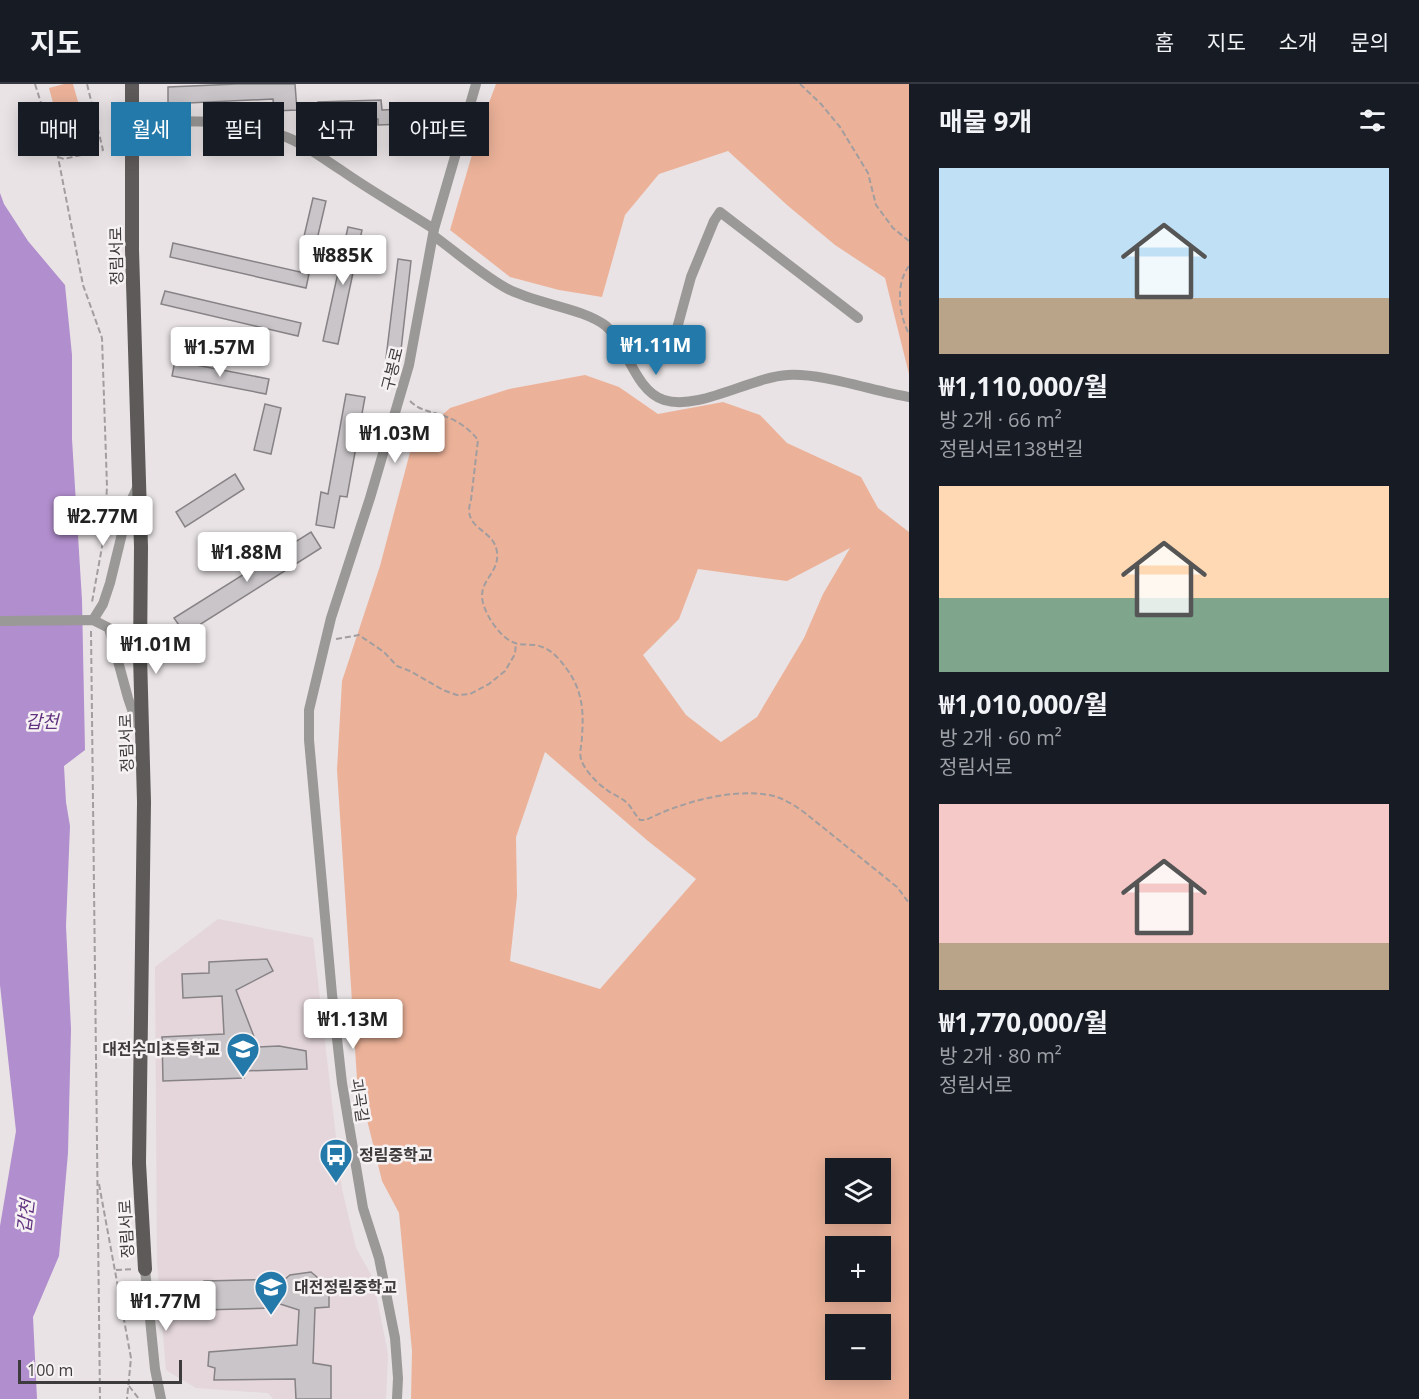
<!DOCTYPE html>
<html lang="ko">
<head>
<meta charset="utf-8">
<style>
	body { margin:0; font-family:"Open Sans","Noto Sans KR",sans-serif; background:#242831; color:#f1f3f6; height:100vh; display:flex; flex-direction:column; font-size:22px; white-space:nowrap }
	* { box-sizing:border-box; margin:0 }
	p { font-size:20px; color:#9ea1a6 }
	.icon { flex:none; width:33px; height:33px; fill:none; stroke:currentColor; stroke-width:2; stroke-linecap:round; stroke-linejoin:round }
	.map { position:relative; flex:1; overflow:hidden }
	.details { display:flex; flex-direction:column; background:#171b24; width:510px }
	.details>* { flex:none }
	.hud { position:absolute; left:18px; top:18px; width:570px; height:54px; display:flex; gap:12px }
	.fabs { position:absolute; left:825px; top:1074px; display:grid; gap:12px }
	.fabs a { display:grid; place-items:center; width:66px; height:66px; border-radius:0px; background:#171b24; box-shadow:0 3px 15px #0003; font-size:30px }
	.scale { position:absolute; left:18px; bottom:15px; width:164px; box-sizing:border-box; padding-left:6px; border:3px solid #3e3b3c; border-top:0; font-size:16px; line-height:21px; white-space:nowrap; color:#3e3b3c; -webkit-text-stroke:4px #f6f1f2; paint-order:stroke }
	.price { position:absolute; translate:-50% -51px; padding:0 14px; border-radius:6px; background:#fff; color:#222; font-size:20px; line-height:39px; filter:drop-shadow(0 2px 3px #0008) }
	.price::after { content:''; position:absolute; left:50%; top:36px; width:18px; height:14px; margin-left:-9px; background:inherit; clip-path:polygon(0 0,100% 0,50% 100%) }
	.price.on { background:#2379a9; color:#fff }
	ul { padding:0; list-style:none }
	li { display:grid; align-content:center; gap:12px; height:318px; padding:0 30px }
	li span { display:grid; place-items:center; height:186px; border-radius:0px; color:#555 }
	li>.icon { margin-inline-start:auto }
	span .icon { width:108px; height:108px; fill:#fffc; stroke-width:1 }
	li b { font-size:26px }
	h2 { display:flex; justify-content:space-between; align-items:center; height:72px; padding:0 30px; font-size:26px }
	.pill { padding:0 21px; border-radius:0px; background:#171b24; box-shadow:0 3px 15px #0003; font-size:21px; line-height:54px }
	.pill.on { background:#2379a9; color:#fff }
	header { display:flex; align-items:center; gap:36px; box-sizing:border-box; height:84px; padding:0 30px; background:#171b24; border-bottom:2px solid #363941 }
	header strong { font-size:28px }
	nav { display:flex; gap:33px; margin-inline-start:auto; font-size:21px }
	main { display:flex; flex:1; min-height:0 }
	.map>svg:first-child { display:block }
	.built { fill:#e4d6da }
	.green { fill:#ecb299; fill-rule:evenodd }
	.water { fill:#b18ecd }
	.building { fill:#c9c5c8; stroke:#868285; stroke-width:1.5 }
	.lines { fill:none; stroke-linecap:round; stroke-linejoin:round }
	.path { stroke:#a29d9f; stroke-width:2; stroke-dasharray:6 3; stroke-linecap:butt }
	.minor { stroke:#9b9998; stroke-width:10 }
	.major { stroke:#5e5a5a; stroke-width:14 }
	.labels { text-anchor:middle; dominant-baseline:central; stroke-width:5; stroke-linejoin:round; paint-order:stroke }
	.street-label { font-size:16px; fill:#3e3b3c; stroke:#f6f1f2 }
	.poi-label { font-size:16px; font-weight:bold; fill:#3e3b3c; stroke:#f6f1f2; text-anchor:start }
	.water-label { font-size:18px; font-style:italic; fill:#613380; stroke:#f6f1f2 }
</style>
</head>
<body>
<header>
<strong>지도</strong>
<nav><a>홈</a><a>지도</a><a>소개</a><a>문의</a></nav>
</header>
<main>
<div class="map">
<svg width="909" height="1315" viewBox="0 0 909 1315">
	<rect width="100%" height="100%" fill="#e9e3e5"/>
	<polygon class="built" points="218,835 313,854 342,1105 356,1164 373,1194 388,1270 386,1315 273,1315 268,1309 196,1304 166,1286 157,1177 155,883"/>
	<g class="green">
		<polygon points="64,0 73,0 84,39 60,45 49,4"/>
		<polygon points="496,0 909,0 909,290 885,194 835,161 787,121 728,67 659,90 625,131 602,213 559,206 510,193 450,146 481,40"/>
		<path d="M585,291l34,12 39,27 65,-12 37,13 27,28 74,34 17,31 31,24v867h-498l1,-48 -13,-138 -17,-32 -25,-102 -20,-309 5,-89 38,-115 33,-125 37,-33 59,-19zM850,464l-27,46 -19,44 -47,79 -36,25 -35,-27 -43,-60 36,-36 19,-50 89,12zM545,668l103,89 48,38 -96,110 -90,-28 7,-65 -1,-59zM880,1084v46h-44v-46zM880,1162v46h-44v-46zM880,1240v46h-44v-46z"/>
	</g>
	<polygon class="water" points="0,109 4,120 28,157 65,201 72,271 72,355 82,516 85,666 64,682 66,718 70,742 66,842 71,945 68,1069 59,1172 33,1233 37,1315 0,1315 0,1142 16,1047 0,901"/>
	<g class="building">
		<polygon points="237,0 295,0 297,26 274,27 273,15 168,20 168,3"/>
		<polygon points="381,16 382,26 431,24 431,39 378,41 378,35 318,37 318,18"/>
		<polygon points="313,114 326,117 315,164 302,161"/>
		<polygon points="348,143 362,146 338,260 323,257"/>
		<polygon points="173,159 309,190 306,204 170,173"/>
		<polygon points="398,175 411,177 400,275 386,274"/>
		<polygon points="165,207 301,239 298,252 161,220"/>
		<polygon points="175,277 269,295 266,310 172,292"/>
		<polygon points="346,310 365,313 347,413 340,412 334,444 316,441 321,408 328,410"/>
		<polygon points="265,320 281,324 271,370 254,366"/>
		<polygon points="235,390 244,405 185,443 176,428"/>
		<polygon points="311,448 321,464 185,550 174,534"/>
		<polygon points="267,875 273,887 236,906 258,963 279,962 306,967 307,985 244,987 244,994 163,997 162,953 224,950 222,912 183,914 182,890 209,889 209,878"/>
		<polygon points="311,1188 318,1194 320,1199 329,1199 329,1223 315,1224 313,1279 331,1282 331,1315 296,1315 295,1295 214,1296 215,1284 208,1282 209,1268 297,1261 299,1226 277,1219 276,1224 204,1226 204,1197 285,1195 290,1191"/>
	</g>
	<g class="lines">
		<g class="path">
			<polyline points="35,0 58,73 83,201 102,254 107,403 104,452 92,518"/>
			<polyline points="800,0 821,20 840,43 868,89 876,121 893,144 909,157"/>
			<polyline points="58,73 64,75 103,66 87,0"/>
			<path d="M909,182c-14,18 -10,49 0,68"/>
			<path d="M410,317c9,9 19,10 31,14 14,4 28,13 37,25l-7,60c-10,30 23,28 26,52 3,23 -22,29 -13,54 4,13 18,33 31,37 9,3 19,0 27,4 10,3 18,13 24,21 16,21 18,42 16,68 0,8 -3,16 -1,23 3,11 17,25 26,31 6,5 14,7 19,12 6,5 8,12 14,18h6c33,-17 86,-32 123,-25 14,2 30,13 41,22l87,70 12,16"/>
			<polyline points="91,547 100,1315"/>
			<polyline points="336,555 359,551 384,568 397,582 410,587 443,606 457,611 470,610 489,600 505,587 515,570 516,559"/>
			<polyline points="99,1100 131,1274 127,1315"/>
			<polyline points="116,1186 134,1185"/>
			<polyline points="129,1302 139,1315"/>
		</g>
		<g class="minor">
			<path d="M133,38c51,-1 105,-4 153,15 21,8 37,22 55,33 30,21 62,39 93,59"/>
			<path d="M434,152c22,16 51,41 74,53 28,15 75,19 98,37 21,19 29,65 58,74 35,11 87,-23 124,-25 35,-2 85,16 121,22"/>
			<polyline points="615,251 645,266 667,267 673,259 691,193 714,137 720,128 858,234"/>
			<polyline points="93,536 103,520 110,499 129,421 138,402"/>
			<polyline points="0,537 93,536 109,544 128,614 140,649"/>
			<polyline points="145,1185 155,1285 161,1315"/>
			<polyline points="397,1315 398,1294 395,1254 379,1174 363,1124 342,999 332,910 309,656 309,626 331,534 370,414 409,281 434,145 476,0"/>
		</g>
		<polyline class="major" points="132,0 132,166 141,463 140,571 144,718 139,1079 145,1185"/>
	</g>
	<defs>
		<g id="school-pin" transform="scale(1.725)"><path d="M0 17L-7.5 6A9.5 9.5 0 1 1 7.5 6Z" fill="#2379a9" stroke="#f6f1f2"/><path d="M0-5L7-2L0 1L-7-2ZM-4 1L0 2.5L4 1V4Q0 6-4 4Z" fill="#fff"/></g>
		<g id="bus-pin" transform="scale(1.725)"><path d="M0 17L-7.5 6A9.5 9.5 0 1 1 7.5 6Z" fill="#2379a9" stroke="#f6f1f2"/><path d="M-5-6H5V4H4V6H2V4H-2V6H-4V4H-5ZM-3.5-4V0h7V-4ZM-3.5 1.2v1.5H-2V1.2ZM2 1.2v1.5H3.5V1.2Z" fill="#fff"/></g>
	</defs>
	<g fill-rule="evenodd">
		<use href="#school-pin" x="243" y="965"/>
		<use href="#bus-pin" x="336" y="1071"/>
		<use href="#school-pin" x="271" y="1203"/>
	</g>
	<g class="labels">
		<g class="street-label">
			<text transform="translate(116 172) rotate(-91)">정림서로</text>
			<text transform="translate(392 285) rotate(-76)">구봉로</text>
			<text transform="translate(126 659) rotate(-92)">정림서로</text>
			<text transform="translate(360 1016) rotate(82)">괴곡길</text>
			<text transform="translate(126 1145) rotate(-93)">정림서로</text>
		</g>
		<g class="poi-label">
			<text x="220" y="965" text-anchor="end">대전수미초등학교</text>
			<text x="359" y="1071">정림중학교</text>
			<text x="294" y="1203">대전정림중학교</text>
		</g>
		<g class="water-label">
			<text x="42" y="637">갑천</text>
			<text transform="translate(25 1132) rotate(-83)">갑천</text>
		</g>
	</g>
</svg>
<div class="fabs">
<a><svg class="icon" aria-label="layers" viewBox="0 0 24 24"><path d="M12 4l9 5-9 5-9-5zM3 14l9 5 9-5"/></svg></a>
<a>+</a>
<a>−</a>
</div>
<div class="scale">100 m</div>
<b class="price" style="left:343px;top:202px">₩885K</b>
<b class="price on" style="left:656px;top:292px">₩1.11M</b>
<b class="price" style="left:220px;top:294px">₩1.57M</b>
<b class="price" style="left:395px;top:380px">₩1.03M</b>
<b class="price" style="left:103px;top:463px">₩2.77M</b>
<b class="price" style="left:247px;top:499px">₩1.88M</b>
<b class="price" style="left:156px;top:591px">₩1.01M</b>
<b class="price" style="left:353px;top:966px">₩1.13M</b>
<b class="price" style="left:166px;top:1248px">₩1.77M</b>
<div class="hud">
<a class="pill">매매</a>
<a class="pill on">월세</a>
<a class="pill">필터</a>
<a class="pill">신규</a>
<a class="pill">아파트</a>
</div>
</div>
<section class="details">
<h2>매물 9개<svg class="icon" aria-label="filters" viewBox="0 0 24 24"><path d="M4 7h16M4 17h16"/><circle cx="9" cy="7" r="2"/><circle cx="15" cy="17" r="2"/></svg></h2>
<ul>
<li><span style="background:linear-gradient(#bfe0f5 70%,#b9a48a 0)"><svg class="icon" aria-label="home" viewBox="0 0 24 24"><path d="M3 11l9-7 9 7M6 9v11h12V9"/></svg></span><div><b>₩1,110,000/월</b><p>방 2개 · 66 m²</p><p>정림서로138번길</p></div></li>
<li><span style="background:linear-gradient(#ffd9b3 60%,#7fa58c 0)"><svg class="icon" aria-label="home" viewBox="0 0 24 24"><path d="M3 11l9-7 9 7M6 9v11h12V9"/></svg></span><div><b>₩1,010,000/월</b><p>방 2개 · 60 m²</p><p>정림서로</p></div></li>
<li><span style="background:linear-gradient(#f6c9c9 75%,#b9a48a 0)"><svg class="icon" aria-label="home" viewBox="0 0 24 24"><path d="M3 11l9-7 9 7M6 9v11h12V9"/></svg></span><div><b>₩1,770,000/월</b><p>방 2개 · 80 m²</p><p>정림서로</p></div></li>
</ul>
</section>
</main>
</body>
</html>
